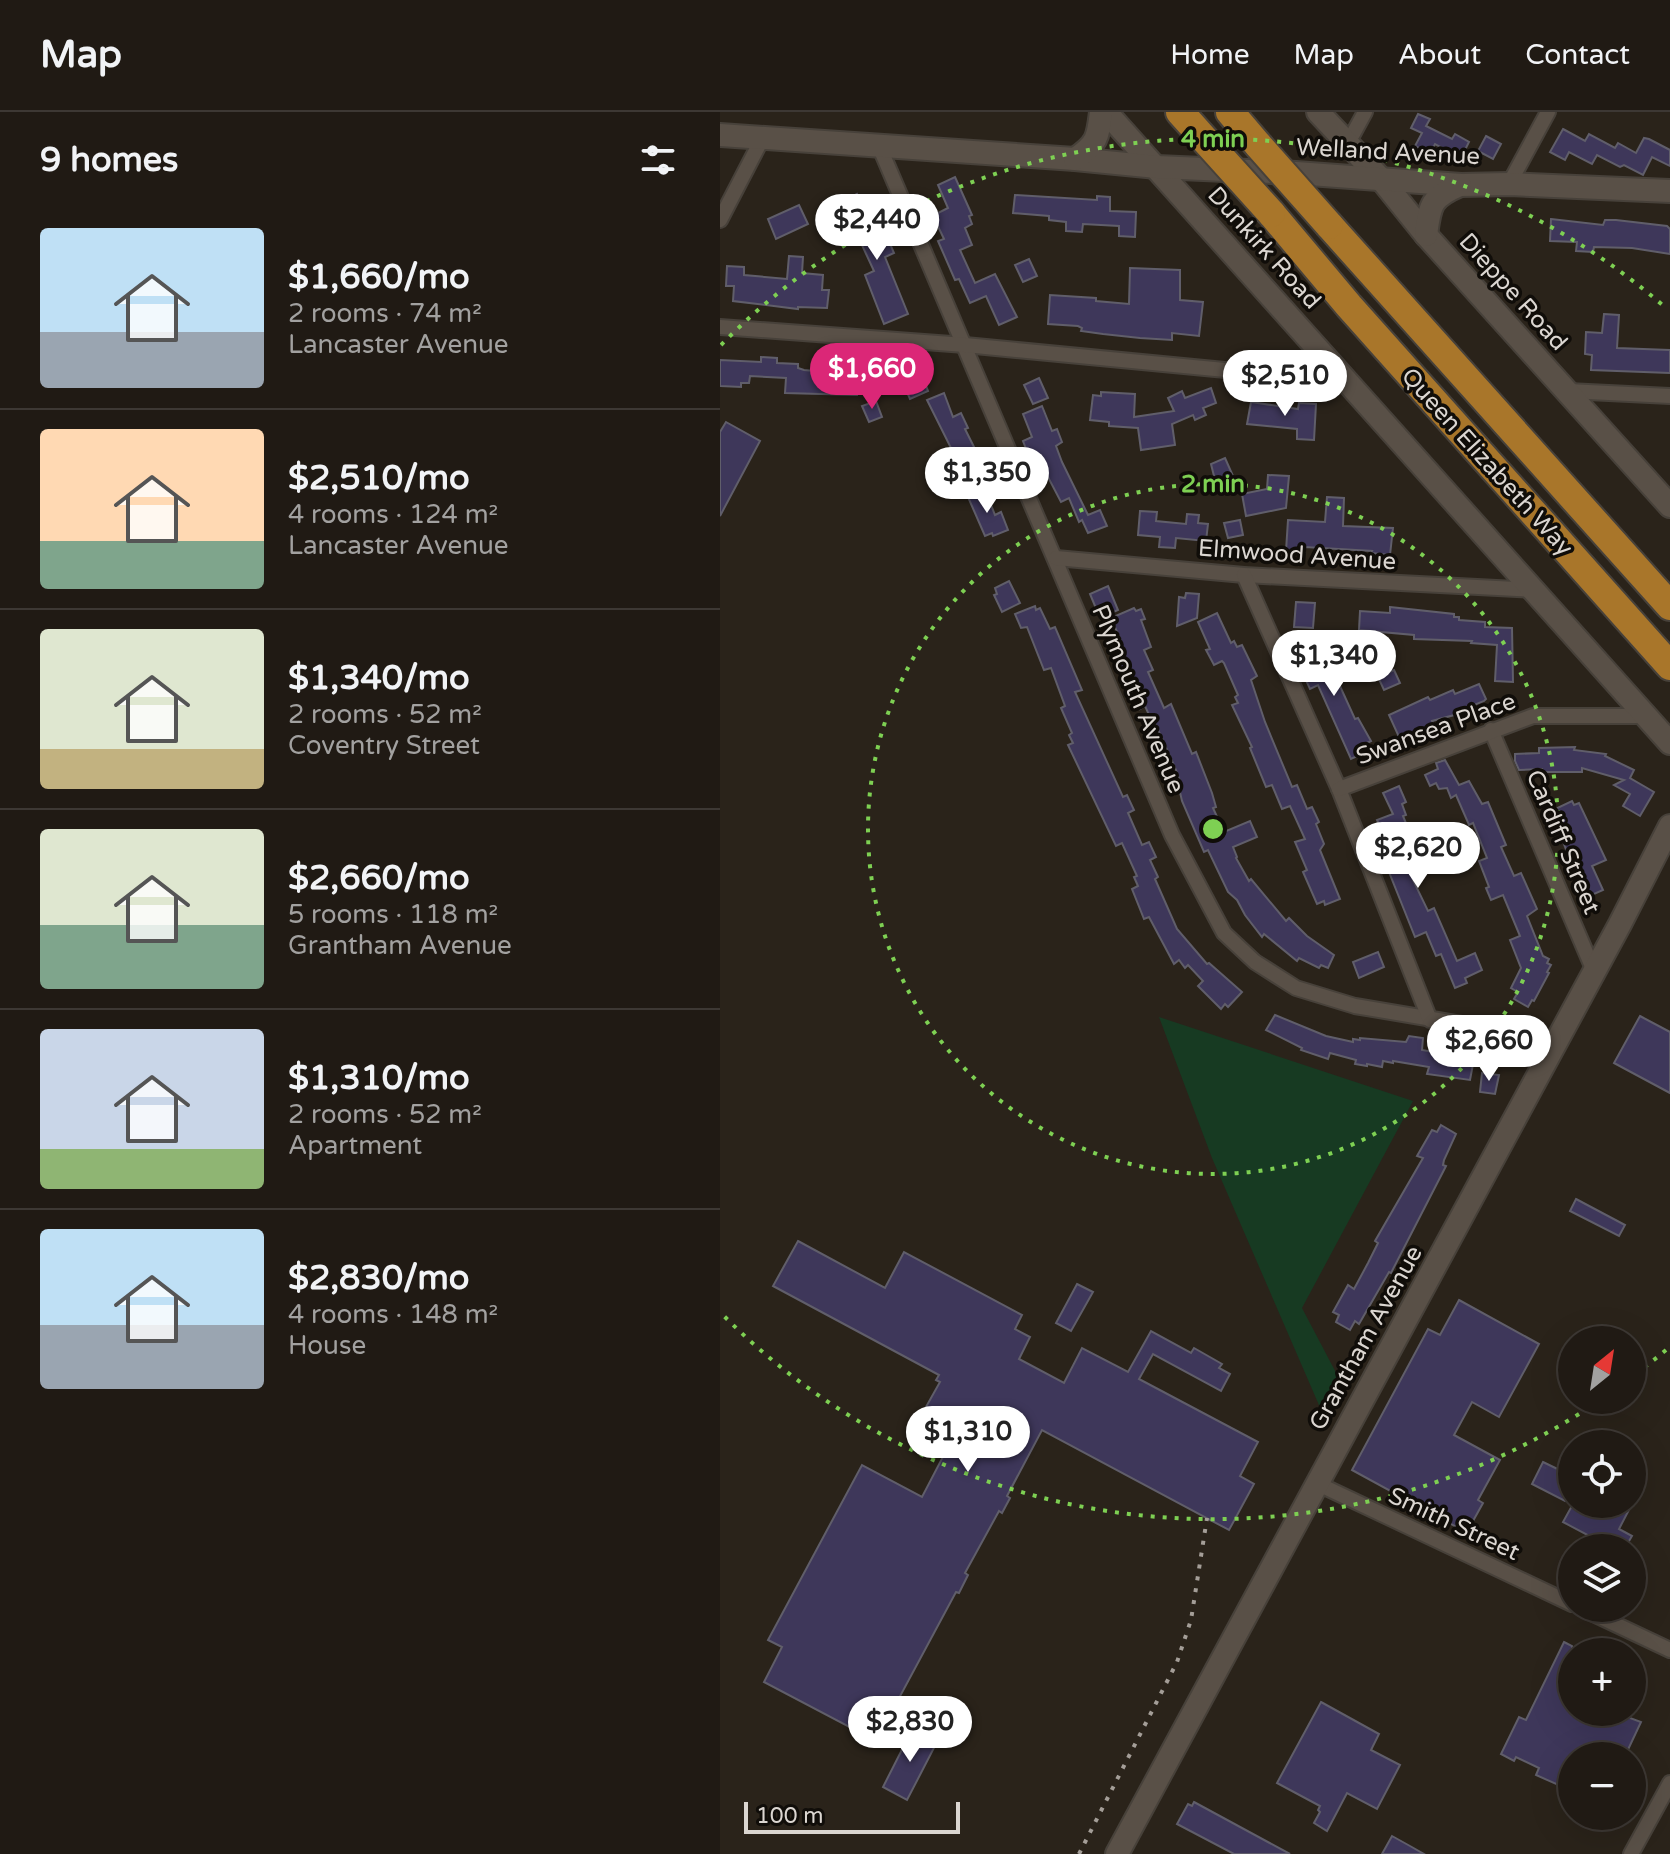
<!DOCTYPE html>
<html lang="en">
<head>
<meta charset="utf-8">
<style>
	body { margin:0; font-family:"Varela Round",sans-serif; background:#2d2722; color:#f1f3f6; height:100vh; display:flex; flex-direction:column; font-size:30px; white-space:nowrap }
	* { box-sizing:border-box; margin:0 }
	p { font-size:26px; color:#a2a1a0 }
	.icon { flex:none; width:44px; height:44px; fill:none; stroke:currentColor; stroke-width:2; stroke-linecap:round; stroke-linejoin:round }
	.map { position:relative; flex:1; overflow:hidden }
	.details { display:flex; flex-direction:column; background:#201a14; width:720px }
	.details>* { flex:none }
	.needle { width:52px; rotate:30deg }
	.fabs { position:absolute; left:838px; top:1214px; display:grid; gap:16px }
	.fabs a { display:grid; place-items:center; width:88px; height:88px; border-radius:50%; background:#201a14; box-shadow:0 8px 32px #0002,0 0 0 2px #3d3834; font-size:40px }
	.scale { position:absolute; left:24px; bottom:20px; width:216px; box-sizing:border-box; padding-left:8px; border:4px solid #dbd6d1; border-top:0; font-size:22px; line-height:28px; white-space:nowrap; color:#dbd6d1; -webkit-text-stroke:6px #100d09; paint-order:stroke }
	.price { position:absolute; translate:-50% -68px; padding:0 18px; border-radius:28px; background:#fff; color:#222; font-size:26px; line-height:52px; filter:drop-shadow(0 2px 4px #0008) }
	.price::after { content:''; position:absolute; left:50%; top:48px; width:24px; height:18px; margin-left:-12px; background:inherit; clip-path:polygon(0 0,100% 0,50% 100%) }
	.price.on { background:#db2777; color:#fff }
	ul { padding:0; list-style:none }
	li { display:flex; align-items:center; gap:24px; height:200px; padding:0 40px }
	li+li { border-top:2px solid #3d3834 }
	li span { display:grid; place-items:center; flex:none; width:224px; height:160px; border-radius:8px; color:#555 }
	li>.icon { margin-inline-start:auto }
	span .icon { width:96px; height:96px; fill:#fffc; stroke-width:1 }
	li b { font-size:34px }
	h2 { display:flex; justify-content:space-between; align-items:center; height:96px; padding:0 40px; font-size:34px }
	header { display:flex; align-items:center; gap:48px; box-sizing:border-box; height:112px; padding:0 40px; background:#201a14; border-bottom:2px solid #3d3834 }
	header strong { font-size:38px }
	nav { display:flex; gap:44px; margin-inline-start:auto; font-size:28px }
	main { display:flex; flex:1; min-height:0 }
	.map>svg:first-child { display:block }
	.green { fill:#173a22 }
	.building { fill:#3e375a; stroke:#605e6a; stroke-width:2 }
	.lines { fill:none; stroke-linecap:round; stroke-linejoin:round }
	.street-casing { stroke:#47413a; stroke-width:18 }
	.secondary-casing { stroke:#47413a; stroke-width:26 }
	.highway-casing { stroke:#47413a; stroke-width:32 }
	.street { stroke:#595047; stroke-width:14 }
	.secondary { stroke:#595047; stroke-width:22 }
	.highway { stroke:#a9762a; stroke-width:28 }
	.rail { stroke:#a49e98; stroke-width:4; stroke-dasharray:4 8; stroke-linecap:butt }
	.highway-bridge-casing { stroke:#47413a; stroke-width:32; stroke-linecap:butt }
	.highway-bridge { stroke:#a9762a; stroke-width:28 }
	.ring { fill:none; stroke:#7ed053; stroke-width:4; stroke-dasharray:4 8 }
	.labels { text-anchor:middle; dominant-baseline:central; stroke-width:7; stroke-linejoin:round; paint-order:stroke }
	.street-label { font-size:24px; fill:#dbd6d1; stroke:#100d09 }
	.centre { fill:#7ed053; stroke:#100d09; stroke-width:4 }
	.ring-label { font-size:24px; text-anchor:middle; font-weight:bold; fill:#7ed053; stroke:#100d09; stroke-width:7; stroke-linejoin:round; paint-order:stroke }
</style>
</head>
<body>
<header>
<strong>Map</strong>
<nav><a>Home</a><a>Map</a><a>About</a><a>Contact</a></nav>
</header>
<main>
<section class="details">
<h2>9 homes<svg class="icon" aria-label="filters" viewBox="0 0 24 24"><path d="M4 7h16M4 17h16"/><circle cx="9" cy="7" r="2"/><circle cx="15" cy="17" r="2"/></svg></h2>
<ul>
<li><span style="background:linear-gradient(#bfe0f5 65%,#9aa5b1 0)"><svg class="icon" aria-label="home" viewBox="0 0 24 24"><path d="M3 11l9-7 9 7M6 9v11h12V9"/></svg></span><div><b>$1,660/mo</b><p>2 rooms · 74 m²</p><p>Lancaster Avenue</p></div></li>
<li><span style="background:linear-gradient(#ffd9b3 70%,#7fa58c 0)"><svg class="icon" aria-label="home" viewBox="0 0 24 24"><path d="M3 11l9-7 9 7M6 9v11h12V9"/></svg></span><div><b>$2,510/mo</b><p>4 rooms · 124 m²</p><p>Lancaster Avenue</p></div></li>
<li><span style="background:linear-gradient(#dfe7d0 75%,#c2b280 0)"><svg class="icon" aria-label="home" viewBox="0 0 24 24"><path d="M3 11l9-7 9 7M6 9v11h12V9"/></svg></span><div><b>$1,340/mo</b><p>2 rooms · 52 m²</p><p>Coventry Street</p></div></li>
<li><span style="background:linear-gradient(#dfe7d0 60%,#7fa58c 0)"><svg class="icon" aria-label="home" viewBox="0 0 24 24"><path d="M3 11l9-7 9 7M6 9v11h12V9"/></svg></span><div><b>$2,660/mo</b><p>5 rooms · 118 m²</p><p>Grantham Avenue</p></div></li>
<li><span style="background:linear-gradient(#c9d6e8 75%,#8fb573 0)"><svg class="icon" aria-label="home" viewBox="0 0 24 24"><path d="M3 11l9-7 9 7M6 9v11h12V9"/></svg></span><div><b>$1,310/mo</b><p>2 rooms · 52 m²</p><p>Apartment</p></div></li>
<li><span style="background:linear-gradient(#bfe0f5 60%,#9aa5b1 0)"><svg class="icon" aria-label="home" viewBox="0 0 24 24"><path d="M3 11l9-7 9 7M6 9v11h12V9"/></svg></span><div><b>$2,830/mo</b><p>4 rooms · 148 m²</p><p>House</p></div></li>
</ul>
</section>
<div class="map">
<svg width="950" height="1742" viewBox="0 0 950 1742">
	<rect width="100%" height="100%" fill="#2a231a"/>
	<polygon class="green" points="439,905 693,989 582,1196 623,1274 605,1307 492,1046"/>
	<g class="building">
		<polygon points="698,2 710,7 706,14 732,27 735,22 749,30 741,46 715,32 710,42 695,34 702,21 691,16"/>
		<polygon points="843,17 865,29 869,22 895,36 898,31 916,41 924,26 929,27 950,38 950,54 932,45 923,63 904,53 900,55 877,43 872,52 849,40 845,48 830,40"/>
		<polygon points="766,24 781,32 773,47 758,39"/>
		<polygon points="235,65 252,103 249,104 252,112 245,116 252,133 240,138 255,171 275,162 297,205 279,213 266,184 250,191 239,167 235,168 218,129 224,127 214,106 218,104 216,102 228,96 218,73"/>
		<polygon points="137,82 148,106 155,106 166,128 168,127 174,141 165,145 188,202 164,212 145,163 154,159 122,90"/>
		<polygon points="295,83 377,88 377,84 390,85 390,99 416,100 415,125 399,124 399,114 363,112 362,120 346,119 346,110 329,108 329,104 293,101"/>
		<polygon points="79,93 88,112 56,127 48,107"/>
		<polygon points="831,107 883,113 885,108 896,108 947,114 950,117 950,142 912,136 874,135 873,140 856,139 857,130 830,129"/>
		<polygon points="69,144 83,145 82,161 103,163 102,178 109,178 107,196 78,195 78,197 13,189 14,174 6,174 7,154 24,155 24,163 67,167"/>
		<polygon points="309,147 317,164 303,170 295,153"/>
		<polygon points="410,156 460,158 460,188 483,190 479,224 452,221 452,228 420,226 383,222 361,219 362,216 358,214 328,212 330,183 376,186 376,189 409,192"/>
		<polygon points="884,202 899,203 897,236 950,238 950,261 871,258 872,243 865,242 866,220 882,221"/>
		<polygon points="41,245 57,246 57,251 78,252 78,256 84,258 138,263 137,283 65,281 66,266 30,264 29,271 21,271 21,275 0,274 0,248 41,250"/>
		<polygon points="202,263 208,279 190,287 183,271"/>
		<polygon points="319,266 328,286 313,292 304,273"/>
		<polygon points="491,276 496,291 483,296 486,303 475,308 473,303 452,312 455,333 421,338 418,316 389,314 389,310 370,308 373,283 381,284 381,280 415,282 414,305 454,299 448,286 462,279 465,286"/>
		<polygon points="224,281 233,305 241,301 248,316 245,317 269,365 253,371 244,347 235,351 229,337 231,336 207,288"/>
		<polygon points="156,289 162,305 149,310 142,294"/>
		<polygon points="531,290 578,297 579,291 596,292 594,328 577,327 577,317 527,312"/>
		<polygon points="322,294 332,319 337,317 342,330 336,334 342,350 368,403 380,398 387,414 368,421 362,408 359,410 349,386 341,390 317,344 310,347 303,329 312,325 303,302"/>
		<polygon points="6,310 40,329 0,404 0,320"/>
		<polygon points="505,346 513,364 496,372 491,352"/>
		<polygon points="548,363 569,364 566,396 526,404 522,382 547,377"/>
		<polygon points="265,378 275,403 281,400 288,418 273,424 272,421 265,424 248,385"/>
		<polygon points="607,385 624,386 623,414 673,416 670,443 651,441 652,439 585,435 585,440 566,439 568,408 605,410"/>
		<polygon points="420,399 437,400 436,409 466,412 467,402 479,403 478,411 488,412 486,429 456,426 455,436 439,435 440,425 418,423"/>
		<polygon points="520,408 523,423 508,426 504,411"/>
		<polygon points="289,469 300,491 282,500 274,483 277,482 275,476"/>
		<polygon points="388,474 398,498 380,506 370,482"/>
		<polygon points="466,481 479,482 477,506 457,514 459,485 465,486"/>
		<polygon points="576,490 595,491 593,516 574,515"/>
		<polygon points="315,494 316,498 320,496 330,517 335,515 362,578 355,580 403,685 407,683 414,698 408,701 422,733 429,730 436,745 430,748 438,765 435,767 457,817 487,852 489,851 522,880 508,895 505,892 501,897 478,874 483,869 468,853 465,856 459,848 454,852 429,805 424,807 412,777 418,774 414,765 417,764 402,731 396,734 348,633 353,631 349,623 352,621 341,596 345,594 331,556 324,558 307,515 301,516 295,502"/>
		<polygon points="670,495 734,502 734,505 739,505 739,508 765,510 765,515 792,516 793,570 775,569 777,533 751,531 752,529 694,527 694,523 639,518 640,499 670,501"/>
		<polygon points="414,496 416,499 421,497 425,507 421,508 431,535 424,538 433,558 428,560 444,596 451,592 472,642 476,640 492,681 496,695 493,696 504,720 530,709 537,725 513,735 517,745 516,746 529,769 531,767 566,809 569,806 587,824 614,843 608,856 601,853 599,856 579,846 577,849 544,822 542,825 525,803 517,788 508,780 488,738 484,740 462,689 459,676 462,675 456,658 436,613 434,614 425,594 420,597 391,534 401,529 391,506"/>
		<polygon points="497,501 511,531 514,529 517,535 522,533 537,564 531,568 545,610 572,675 577,673 587,697 592,695 599,710 596,712 604,732 600,738 620,787 605,793 604,789 597,792 583,760 587,758 575,730 585,727 570,694 562,697 552,673 546,675 530,636 532,635 512,593 518,591 515,585 518,583 504,551 502,549 494,553 486,538 490,537 478,510"/>
		<polygon points="598,526 635,607 638,606 651,629 643,633 646,640 631,647 598,573 590,577 584,564 583,561 590,558 580,538 584,536 583,533"/>
		<polygon points="674,558 680,571 664,578 658,565"/>
		<polygon points="759,572 766,587 764,589 737,600 738,602 712,609 714,613 682,627 681,624 679,625 669,603 708,585 710,588 733,578 735,582"/>
		<polygon points="855,635 854,638 886,642 885,644 914,658 910,666 934,680 920,704 903,694 910,682 894,673 904,668 862,656 862,660 822,660 822,657 799,658 795,649 795,642 819,641 819,636"/>
		<polygon points="725,648 739,673 749,669 762,692 768,690 786,733 781,735 794,764 801,761 817,797 807,804 823,844 829,847 827,851 831,853 827,860 829,861 814,889 812,888 808,895 794,887 798,880 791,876 801,856 790,828 800,824 783,783 771,788 766,776 769,775 759,749 767,746 753,711 749,713 736,683 731,686 727,676 719,677 716,671 710,674 705,663 718,657 716,651"/>
		<polygon points="679,674 686,690 682,692 686,703 683,704 697,738 688,742 696,758 691,760 693,768 708,799 714,796 737,849 755,841 762,858 745,866 747,871 735,876 721,842 716,844 706,820 695,825 669,760 678,756 665,724 646,718 659,712 657,708 673,702 663,681"/>
		<polygon points="852,689 854,693 859,691 886,748 872,754 883,778 865,786 831,699"/>
		<polygon points="658,840 664,855 639,866 633,850"/>
		<polygon points="555,903 606,924 633,930 633,927 640,928 640,926 686,930 689,924 703,926 702,938 754,947 750,968 707,962 709,955 673,949 673,951 663,949 662,955 647,952 647,954 635,952 636,948 610,941 608,947 581,938 582,936 546,918"/>
		<polygon points="920,904 950,920 950,981 894,951"/>
		<polygon points="762,961 779,963 775,982 760,980"/>
		<polygon points="721,1013 736,1022 724,1048 723,1053 726,1054 671,1161 669,1160 639,1212 635,1209 630,1218 616,1210 619,1203 613,1200 628,1173 634,1177 648,1151 658,1131 655,1129 703,1046 697,1044 712,1018 717,1020"/>
		<polygon points="856,1087 905,1113 899,1124 850,1099"/>
		<polygon points="78,1129 165,1176 184,1140 302,1203 295,1217 310,1225 299,1247 344,1271 362,1236 408,1260 431,1219 471,1241 474,1236 502,1252 499,1256 510,1262 501,1279 433,1242 419,1267 538,1330 520,1364 534,1372 509,1418 322,1318 287,1384 290,1386 282,1401 279,1399 245,1461 248,1463 239,1481 236,1480 156,1629 44,1570 62,1535 48,1528 142,1353 202,1385 226,1339 212,1332 222,1313 202,1302 220,1270 216,1268 219,1263 53,1174"/>
		<polygon points="357,1172 373,1180 351,1219 336,1211"/>
		<polygon points="739,1188 819,1232 779,1305 752,1290 734,1323 780,1348 758,1388 763,1391 748,1418 743,1416 742,1418 632,1358 708,1217 720,1223"/>
		<polygon points="823,1350 852,1364 852,1376 845,1389 812,1372"/>
		<polygon points="853,1392 912,1392 899,1417 912,1424 905,1436 892,1436 843,1410"/>
		<polygon points="844,1530 852,1534 852,1600 894,1600 921,1610 905,1644 852,1644 852,1670 846,1667 843,1675 816,1663 819,1656 796,1645 794,1649 781,1642 799,1605 806,1608"/>
		<polygon points="601,1590 659,1622 651,1638 680,1653 657,1697 627,1681 607,1719 594,1711 600,1700 598,1698 600,1694 557,1671"/>
		<polygon points="193,1616 217,1630 187,1688 163,1675"/>
		<polygon points="474,1690 570,1742 514,1742 457,1712 468,1692 472,1694"/>
		<polygon points="672,1724 690,1734 704,1742 662,1742"/>
	</g>
	<g class="lines">
		<g class="street-casing">
			<g id="street">
				<polyline points="625,29 633,22 645,0"/>
				<polyline points="160,36 452,723 504,821 535,850 576,876 635,894 837,928"/>
				<polyline points="789,72 828,0"/>
				<polyline points="0,108 42,27"/>
				<polyline points="0,215 245,233 629,270"/>
				<polyline points="848,279 950,284"/>
				<polyline points="336,446 524,463 815,478"/>
				<polyline points="524,463 619,677 710,908"/>
				<polyline points="771,618 874,859"/>
				<polyline points="619,677 813,604 926,604"/>
				<polyline points="596,1371 852,1492"/>
				<polyline points="861,1496 950,1538"/>
				<polyline points="911,1742 950,1671"/>
			</g>
		</g>
		<g class="secondary-casing">
			<g id="secondary">
				<polyline points="386,0 950,631"/>
				<polyline points="598,0 661,67 706,123 950,394"/>
				<polyline points="0,23 355,47 437,55 576,61 741,73 789,72 950,79"/>
				<path d="M355,47c22,-15 23,-21 26,-47"/>
				<path d="M706,123c4,-30 4,-37 34,-50"/>
				<polyline points="397,1742 900,812 950,714"/>
			</g>
		</g>
		<g class="highway-casing">
			<g id="highway">
				<polyline points="460,0 486,29"/>
				<polyline points="510,0 539,34"/>
				<polyline points="551,101 629,194 950,554"/>
				<polyline points="609,113 950,494"/>
			</g>
		</g>
		<use href="#street" class="street"/>
		<use href="#secondary" class="secondary"/>
		<use href="#highway" class="highway"/>
		<polyline class="rail" points="359,1742 457,1550 471,1508 487,1406"/>
		<g class="highway-bridge-casing">
			<g id="highway-bridge">
				<polyline points="486,29 551,101"/>
				<polyline points="539,34 609,113"/>
			</g>
		</g>
		<use href="#highway-bridge" class="highway-bridge"/>
	</g>
	<g class="ring">
		<circle cx="493" cy="717" r="345"/>
		<path d="M946 1238A690 690 0 0 1 913 1264M879 1289A690 690 0 0 1 1 1201M1 233A690 690 0 0 1 946 196"/>
	</g>
	<g class="labels">
		<g class="street-label">
			<text transform="translate(668 40) rotate(3)">Welland Avenue</text>
			<text transform="translate(544 136) rotate(48)">Dunkirk Road</text>
			<text transform="translate(793 180) rotate(48)">Dieppe Road</text>
			<text transform="translate(767 350) rotate(48)">Queen Elizabeth Way</text>
			<text transform="translate(577 443) rotate(4)">Elmwood Avenue</text>
			<text transform="translate(418 587) rotate(67)">Plymouth Avenue</text>
			<text transform="translate(716 617) rotate(-20)">Swansea Place</text>
			<text transform="translate(843 730) rotate(67)">Cardiff Street</text>
			<text transform="translate(646 1226) rotate(-61)">Grantham Avenue</text>
			<text transform="translate(734 1412) rotate(25)">Smith Street</text>
		</g>
	</g>
	<circle cx="493" cy="717" r="12" class="centre"/>
	<g class="ring-label">
		<text x="493" y="35">4 min</text>
		<text x="493" y="380">2 min</text>
	</g>
</svg>
<div class="fabs">
<a><svg class="needle" viewBox="-14 -14 28 28"><path d="M0-13l5 13h-10z" fill="#e53935"/><path d="M0 13l5-13h-10z" fill="#a2a1a0"/></svg></a>
<a><svg class="icon" aria-label="locate" viewBox="0 0 24 24"><circle cx="12" cy="12" r="6"/><path d="M12 2v4M12 18v4M2 12h4M18 12h4"/></svg></a>
<a><svg class="icon" aria-label="layers" viewBox="0 0 24 24"><path d="M12 4l9 5-9 5-9-5zM3 14l9 5 9-5"/></svg></a>
<a>+</a>
<a>−</a>
</div>
<div class="scale">100 m</div>
<b class="price" style="left:157px;top:150px">$2,440</b>
<b class="price on" style="left:152px;top:299px">$1,660</b>
<b class="price" style="left:565px;top:306px">$2,510</b>
<b class="price" style="left:267px;top:403px">$1,350</b>
<b class="price" style="left:614px;top:586px">$1,340</b>
<b class="price" style="left:698px;top:778px">$2,620</b>
<b class="price" style="left:769px;top:971px">$2,660</b>
<b class="price" style="left:248px;top:1362px">$1,310</b>
<b class="price" style="left:190px;top:1652px">$2,830</b>
</div>
</main>
</body>
</html>
